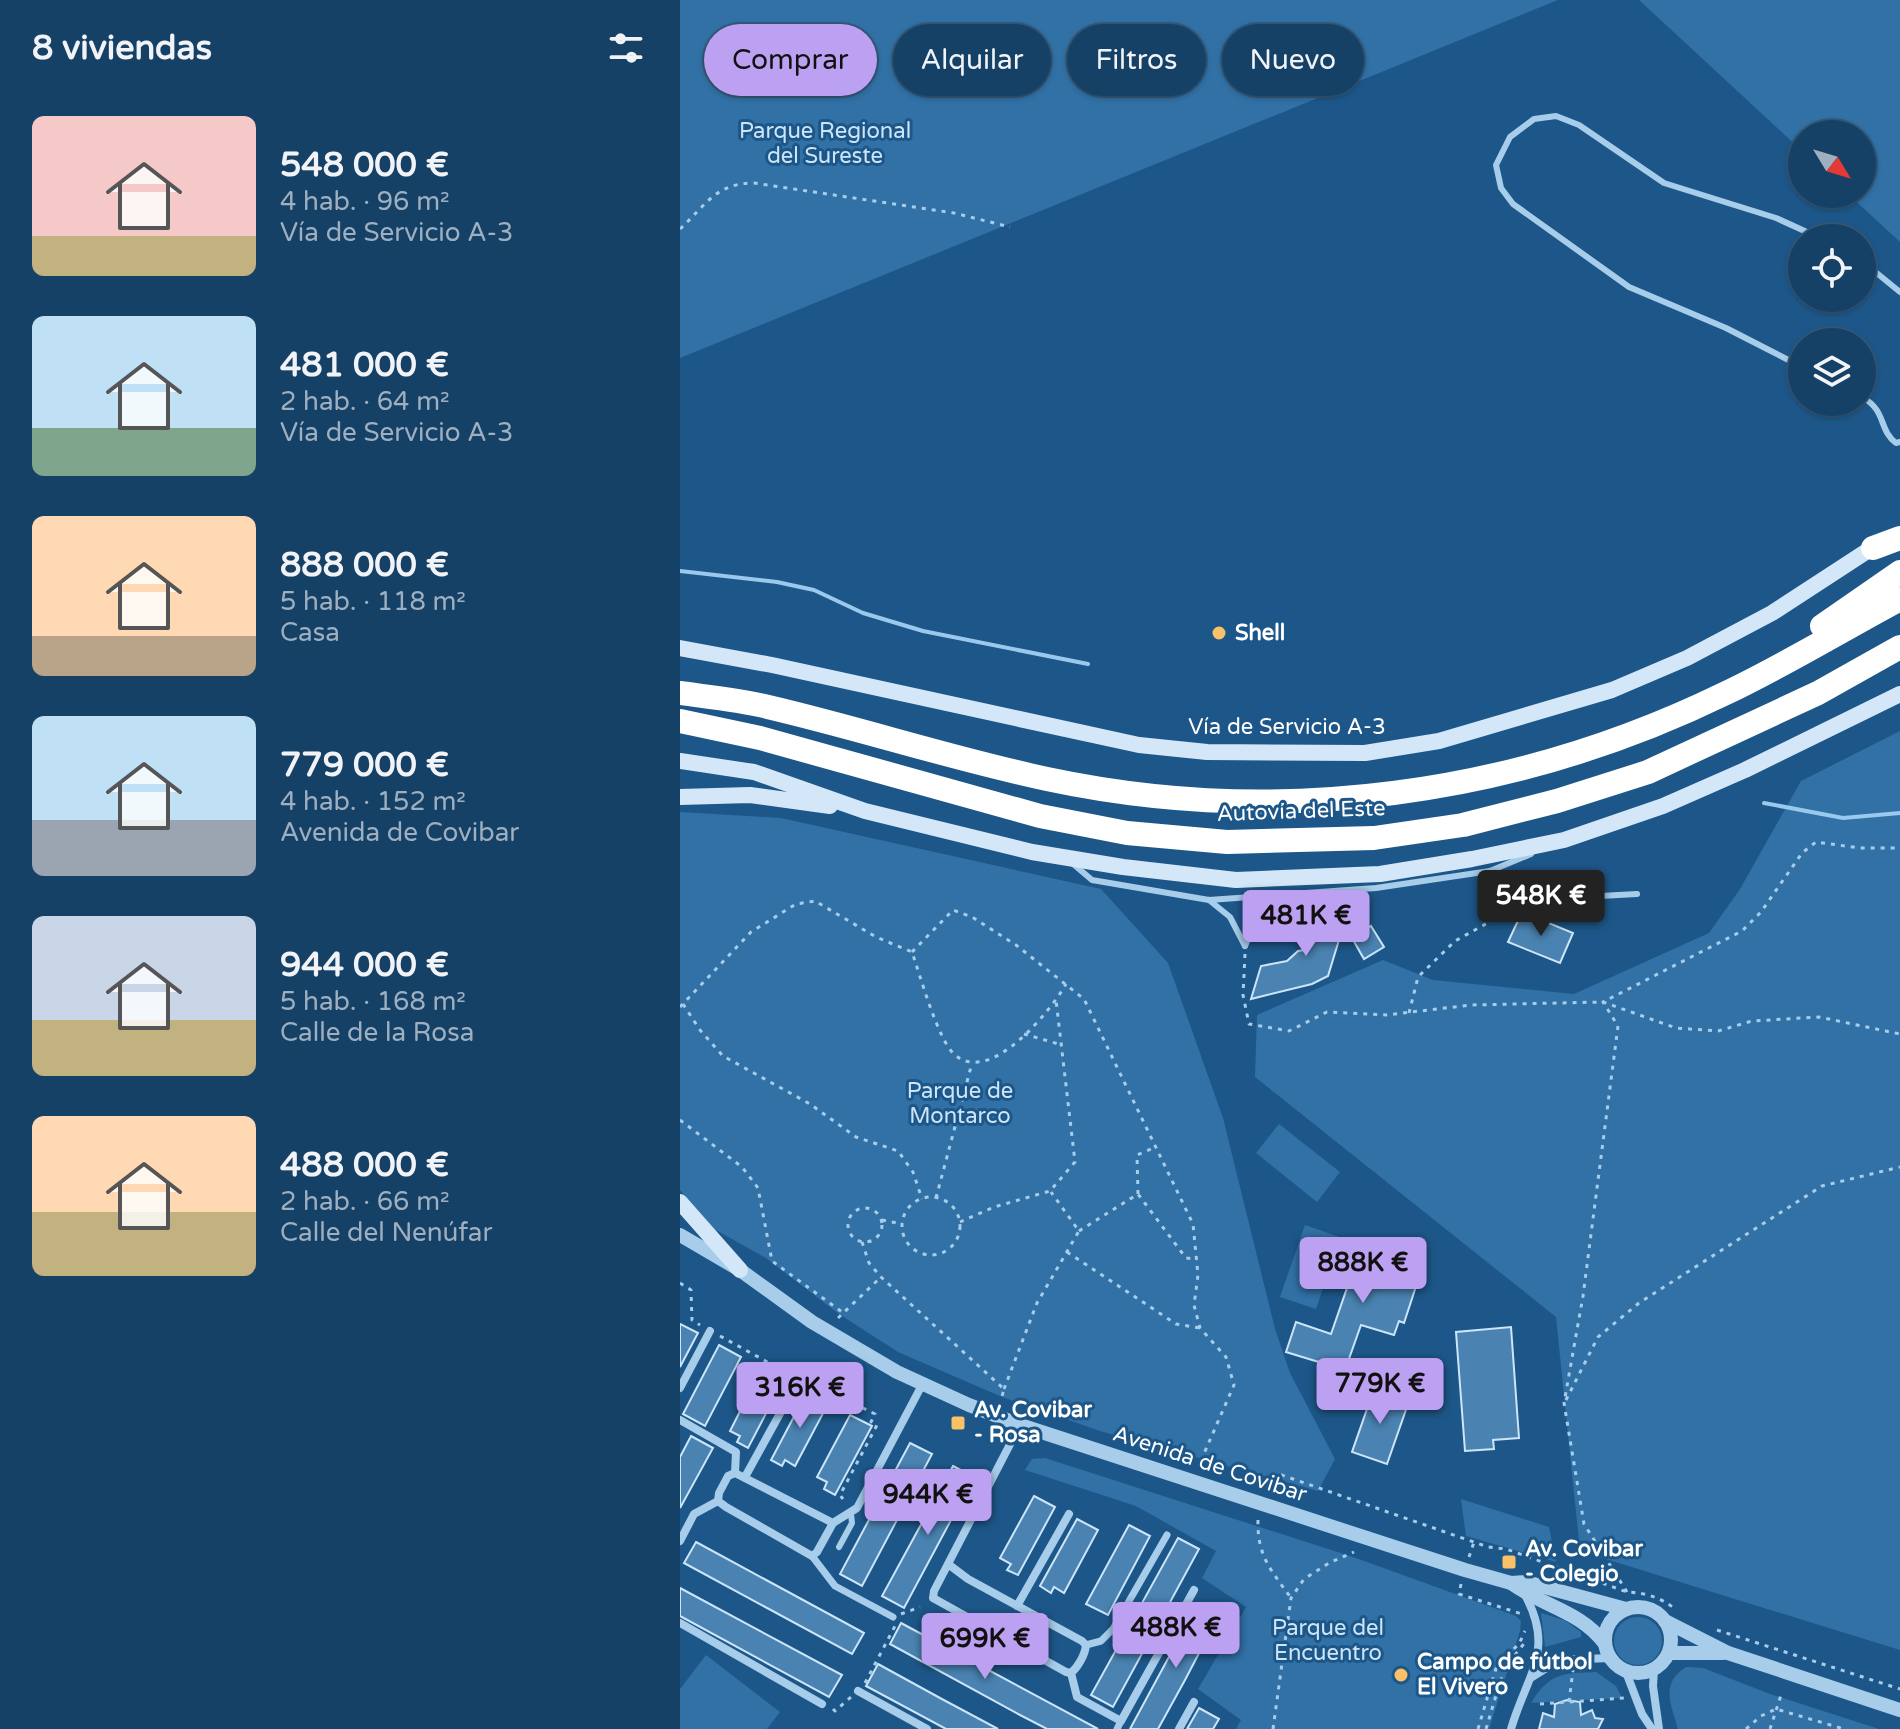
<!DOCTYPE html>
<html lang="es">
<head>
<meta charset="utf-8">
<style>
	body { margin:0; font-family:"Varela Round",sans-serif; background:#234c70; color:#f1f3f6; height:100vh; display:flex; flex-direction:column; font-size:30px; white-space:nowrap }
	* { box-sizing:border-box; margin:0 }
	p { font-size:26px; color:#9eafc0 }
	.icon { flex:none; width:44px; height:44px; fill:none; stroke:currentColor; stroke-width:2; stroke-linecap:round; stroke-linejoin:round }
	.map { position:relative; flex:1; overflow:hidden }
	.side { display:flex; flex-direction:column; background:#164167; width:680px }
	.side>* { flex:none }
	.banner { position:absolute; left:24px; top:24px; width:760px; height:72px; display:flex; gap:16px }
	.needle { width:52px; rotate:128deg }
	.tools { position:absolute; left:1108px; top:120px; display:grid; gap:16px }
	.tools a { display:grid; place-items:center; width:88px; height:88px; border-radius:50%; background:#164167; box-shadow:0 2px 6px #0004,0 0 0 2px #355a7b; font-size:40px }
	.price { position:absolute; translate:-50% -68px; padding:0 18px; border-radius:8px; background:#bca0f2; color:#111; font-size:26px; line-height:52px; filter:drop-shadow(0 2px 4px #0008) }
	.price::after { content:''; position:absolute; left:50%; top:48px; width:24px; height:18px; margin-left:-12px; background:inherit; clip-path:polygon(0 0,100% 0,50% 100%) }
	.price.active { background:#222; color:#fff }
	ul { padding:0; list-style:none }
	li { display:flex; align-items:center; gap:24px; height:200px; padding:0 32px }
	li span { display:grid; place-items:center; flex:none; width:224px; height:160px; border-radius:12px; color:#555 }
	li>.icon { margin-inline-start:auto }
	span .icon { width:96px; height:96px; fill:#fffc; stroke-width:1 }
	li b { font-size:34px }
	h2 { display:flex; justify-content:space-between; align-items:center; height:96px; padding:0 32px; font-size:34px }
	.tag { padding:0 28px; border-radius:36px; background:#164167; box-shadow:0 2px 6px #0004,0 0 0 2px #355a7b; font-size:28px; line-height:72px }
	.tag.active { background:#bca0f2; color:#111 }
	main { display:flex; flex:1; min-height:0 }
	.map>svg:first-child { display:block }
	.green { fill:#3171a6 }
	.lines { fill:none; stroke-linecap:round; stroke-linejoin:round }
	.stream { stroke:#9bc9ed; stroke-width:4 }
	.building { fill:#4a83b2; stroke:#cce5f8; stroke-width:2 }
	.path { stroke:#a7cdeb; stroke-width:3; stroke-dasharray:4 6; stroke-linecap:butt }
	.service { stroke:#a7cdeb; stroke-width:6 }
	.pedestrian { stroke:#a7cdeb; stroke-width:7 }
	.minor { stroke:#a7cdeb; stroke-width:8 }
	.tertiary { stroke:#a7cdeb; stroke-width:14 }
	.secondary { stroke:#d3e7f9; stroke-width:16 }
	.motorway { stroke:#fff; stroke-width:24 }
	.poi-dot { fill:#fbc166; stroke:#1d5789; stroke-width:3 }
	.labels { text-anchor:middle; dominant-baseline:central; stroke-width:6; stroke-linejoin:round; paint-order:stroke }
	.park-label { font-size:22px; fill:#cce5f8; stroke:#1d5789 }
	.poi-label { font-size:22px; font-weight:bold; fill:#fff; stroke:#1d5789; text-anchor:start }
	.street-label { font-size:22px; fill:#fff; stroke:#1d5789 }
</style>
</head>
<body>
<main>
<section class="side">
<h2>8 viviendas<svg class="icon" aria-label="filters" viewBox="0 0 24 24"><path d="M4 7h16M4 17h16"/><circle cx="9" cy="7" r="2"/><circle cx="15" cy="17" r="2"/></svg></h2>
<ul>
<li><span style="background:linear-gradient(#f6c9c9 75%,#c2b280 0)"><svg class="icon" aria-label="home" viewBox="0 0 24 24"><path d="M3 11l9-7 9 7M6 9v11h12V9"/></svg></span><div><b>548 000 €</b><p>4 hab. · 96 m²</p><p>Vía de Servicio A-3</p></div></li>
<li><span style="background:linear-gradient(#bfe0f5 70%,#7fa58c 0)"><svg class="icon" aria-label="home" viewBox="0 0 24 24"><path d="M3 11l9-7 9 7M6 9v11h12V9"/></svg></span><div><b>481 000 €</b><p>2 hab. · 64 m²</p><p>Vía de Servicio A-3</p></div></li>
<li><span style="background:linear-gradient(#ffd9b3 75%,#b9a48a 0)"><svg class="icon" aria-label="home" viewBox="0 0 24 24"><path d="M3 11l9-7 9 7M6 9v11h12V9"/></svg></span><div><b>888 000 €</b><p>5 hab. · 118 m²</p><p>Casa</p></div></li>
<li><span style="background:linear-gradient(#bfe0f5 65%,#9aa5b1 0)"><svg class="icon" aria-label="home" viewBox="0 0 24 24"><path d="M3 11l9-7 9 7M6 9v11h12V9"/></svg></span><div><b>779 000 €</b><p>4 hab. · 152 m²</p><p>Avenida de Covibar</p></div></li>
<li><span style="background:linear-gradient(#c9d6e8 65%,#c2b280 0)"><svg class="icon" aria-label="home" viewBox="0 0 24 24"><path d="M3 11l9-7 9 7M6 9v11h12V9"/></svg></span><div><b>944 000 €</b><p>5 hab. · 168 m²</p><p>Calle de la Rosa</p></div></li>
<li><span style="background:linear-gradient(#ffd9b3 60%,#c2b280 0)"><svg class="icon" aria-label="home" viewBox="0 0 24 24"><path d="M3 11l9-7 9 7M6 9v11h12V9"/></svg></span><div><b>488 000 €</b><p>2 hab. · 66 m²</p><p>Calle del Nenúfar</p></div></li>
</ul>
</section>
<div class="map">
<svg width="1220" height="1729" viewBox="0 0 1220 1729">
	<rect width="100%" height="100%" fill="#1d5789"/>
	<g class="green">
		<polygon points="0,0 878,0 0,358"/>
		<polygon points="959,0 1220,0 1220,242 1168,194 1182,194 1182,134 1122,134 1122,151"/>
		<polygon points="1220,731 1220,1650 900,1551 876,1317 575,1077 577,1015 703,960 753,980 894,994 1029,933 1060,889 1121,781"/>
		<polygon points="0,812 101,818 421,889 488,963 543,1118 595,1329 610,1373 655,1459 638,1491 420,1431 322,1397 218,1352 159,1314 86,1258 34,1229 0,1190"/>
		<polygon points="599,1124 660,1172 637,1202 576,1153"/>
		<polygon points="625,1225 660,1237 636,1309 600,1297"/>
		<polygon points="365,1458 676,1558 836,1616 841,1621 840,1631 809,1729 556,1729 561,1720 518,1689 566,1607 522,1578 536,1551 456,1506 345,1470 352,1459"/>
		<polygon points="781,1499 869,1527 876,1562 786,1536"/>
		<polygon points="861,1613 884,1620 901,1632 901,1637 865,1647"/>
		<circle cx="958" cy="1641" r="24"/>
		<polygon points="26,1655 100,1712 87,1729 0,1729 0,1689"/>
		<path d="M1006,1667l17,1 67,26 109,35h-201c-7,-24 -18,-46 8,-62z"/>
		<path d="M916,1672l20,14 6,12 -91,5c18,-30 32,-30 65,-31z"/>
	</g>
	<g class="lines">
		<g class="stream">
			<polyline points="0,571 97,582 134,590 183,613 243,631 408,664"/>
			<polyline points="1084,803 1163,818 1220,813"/>
		</g>
	</g>
	<g class="building">
		<polygon points="645,904 669,907 648,976 632,984 571,999 581,966 607,961 618,951 624,950 627,937 635,938"/>
		<polygon points="842,912 893,933 880,963 828,942"/>
		<polygon points="691,926 704,947 684,959 672,938"/>
		<polygon points="684,1239 730,1254 728,1260 743,1265 724,1323 719,1321 714,1335 681,1325 665,1370 606,1352 616,1322 651,1334"/>
		<polygon points="0,1324 18,1333 0,1367"/>
		<polygon points="831,1327 839,1438 813,1440 814,1449 785,1451 776,1332"/>
		<polygon points="39,1345 61,1357 25,1426 3,1414"/>
		<polygon points="82,1368 104,1379 68,1448 57,1442 60,1436 50,1431"/>
		<polygon points="694,1389 729,1401 707,1464 672,1452"/>
		<polygon points="127,1392 148,1404 115,1466 105,1460 102,1466 91,1460"/>
		<polygon points="170,1415 192,1426 155,1495 144,1489 147,1482 137,1477"/>
		<polygon points="11,1436 33,1448 0,1508 0,1457"/>
		<polygon points="230,1443 252,1454 182,1586 160,1574"/>
		<polygon points="273,1466 294,1477 224,1608 202,1596"/>
		<polygon points="354,1496 375,1507 338,1575 327,1570 331,1564 320,1558"/>
		<polygon points="397,1519 418,1530 384,1593 374,1587 371,1593 360,1586"/>
		<polygon points="449,1525 470,1536 428,1615 406,1604"/>
		<polygon points="498,1538 519,1549 433,1707 411,1695"/>
		<polygon points="16,1542 184,1633 172,1654 4,1563"/>
		<polygon points="0,1588 162,1675 149,1697 0,1616"/>
		<polygon points="517,1605 538,1617 505,1680 478,1729 450,1729"/>
		<polygon points="221,1623 286,1658 418,1729 367,1729 340,1715 210,1644"/>
		<polygon points="198,1664 260,1698 318,1729 266,1729 186,1686"/>
		<polygon points="887,1700 900,1702 901,1715 912,1710 915,1718 923,1719 918,1729 859,1729 863,1713 874,1717 875,1704"/>
		<polygon points="519,1708 539,1719 533,1729 507,1729"/>
	</g>
	<g class="lines">
		<g class="path">
			<path d="M0,229c26,-24 36,-46 74,-46l200,30 56,14"/>
			<polyline points="232,952 273,910 292,917 336,945 404,999 513,1224 518,1275 514,1305 520,1328 546,1357 554,1385 519,1465"/>
			<polyline points="565,954 563,995 569,1024 609,1031 647,1012 706,1015 791,1005 923,1002 996,1028 1038,1031 1072,1021 1139,1017 1220,1034"/>
			<polyline points="3,1004 20,1030 43,1056 130,1104 176,1137 218,1151 233,1172 242,1199"/>
			<path d="M0,1007l71,-75 45,-28 19,-3 61,36 36,15c8,23 26,88 42,102 35,33 96,-42 112,-70"/>
			<polyline points="729,1013 738,977 775,941 831,910 841,899"/>
			<polyline points="344,1034 382,1045"/>
			<polyline points="0,1120 62,1167 78,1188 92,1261 162,1312"/>
			<polyline points="458,1194 457,1155 476,1147"/>
			<circle cx="251" cy="1226" r="29"/>
			<polyline points="256,1198 292,1063"/>
			<circle cx="185" cy="1225" r="17"/>
			<polyline points="202,1220 222,1224"/>
			<polyline points="280,1222 314,1207 370,1191 395,1162 376,1000"/>
			<polyline points="399,1231 458,1194 506,1258 517,1259"/>
			<polyline points="182,1242 189,1263 201,1277 324,1389 321,1400"/>
			<polyline points="387,1252 496,1324 520,1328"/>
			<polyline points="0,1283 11,1290 12,1320 20,1325"/>
			<polyline points="158,1318 201,1277"/>
			<polyline points="40,1336 111,1375"/>
			<polyline points="127,1386 153,1393 195,1414 191,1422 197,1425 160,1495 163,1499"/>
			<polyline points="324,1389 357,1303 399,1231 371,1192"/>
			<polyline points="886,1400 918,1337 959,1303 1142,1186 1220,1167"/>
			<path d="M589,1486l7,-13 212,74 18,2 121,43c19,1 33,5 48,17"/>
			<path d="M578,1520c-1,36 13,50 33,78"/>
			<polyline points="789,1557 794,1542"/>
			<polyline points="781,1584 779,1594 842,1614"/>
			<polyline points="947,1592 904,1524 884,1403 903,1296 938,1026 923,1002 1062,931 1081,912 1122,853 1136,842 1180,848 1220,848"/>
			<polyline points="221,1614 240,1607"/>
			<polyline points="1037,1630 1220,1689"/>
			<polyline points="185,1683 215,1626"/>
			<polyline points="889,1702 893,1670"/>
			<polyline points="860,1704 945,1698"/>
			<polyline points="153,1709 155,1711 171,1697"/>
			<polyline points="593,1729 611,1598 624,1579 649,1563 674,1552"/>
			<polyline points="798,1729 817,1665 839,1644 845,1631"/>
			<polyline points="806,1729 820,1682 828,1664 846,1641"/>
			<polyline points="1066,1729 1081,1716 1096,1709 1164,1729"/>
			<polyline points="1090,1729 1102,1692"/>
		</g>
		<g class="service">
			<polyline points="1182,261 1220,292"/>
			<polyline points="1122,367 1046,328 949,287 833,204 821,188 816,165 830,137 854,119 876,116 899,125 984,183 1096,218 1140,238"/>
			<path d="M1182,397c25,14 16,32 34,46l4,-1"/>
			<polyline points="392,863 412,880 529,900 696,888 810,871 851,854"/>
			<polyline points="810,871 865,899 957,894"/>
			<polyline points="529,900 550,917 565,946"/>
			<path d="M565,946c9,-21 17,-43 40,-51"/>
			<polyline points="159,1547 172,1523 171,1514"/>
		</g>
		<g class="pedestrian">
			<polyline points="132,1556 155,1586 213,1617"/>
			<polyline points="406,1645 421,1641 433,1629 487,1535"/>
			<polyline points="437,1729 441,1721"/>
		</g>
		<g class="minor">
			<polyline points="0,1388 30,1331"/>
			<polyline points="0,1420 56,1452 55,1473"/>
			<polyline points="65,1477 119,1379"/>
			<polyline points="153,1523 55,1473 48,1476 39,1493 38,1501 46,1507 132,1556 137,1552 153,1523 177,1508 242,1385"/>
			<polyline points="0,1541 14,1514 38,1501"/>
			<path d="M268,1564l20,15 114,62 4,4c-1,10 -8,22 -15,28l-5,-1 -133,-74 1,-7 86,-166"/>
			<polyline points="337,1606 389,1514"/>
			<polyline points="0,1623 142,1704"/>
			<polyline points="974,1669 973,1686 979,1729"/>
			<polyline points="946,1672 962,1714 972,1729"/>
			<polyline points="391,1673 397,1697 441,1721 514,1590"/>
			<polyline points="852,1677 879,1660 930,1658"/>
			<polyline points="178,1691 247,1729"/>
			<polyline points="499,1729 514,1702"/>
			<path d="M831,1729c16,-55 45,-79 13,-136"/>
		</g>
		<g class="tertiary">
			<polyline points="0,1235 60,1270 132,1322 217,1372 289,1405 340,1425 785,1570 831,1583 846,1582 946,1609"/>
			<path d="M831,1583c31,23 70,28 94,61"/>
			<circle cx="958" cy="1640" r="33"/>
			<polyline points="985,1621 1048,1653 1220,1710"/>
			<polyline points="989,1653 1043,1653"/>
		</g>
		<g class="secondary">
			<polyline points="0,648 92,665 459,745 527,752 685,753 759,741 932,690 1007,658 1092,613 1201,542"/>
			<polyline points="0,761 74,772 185,811 352,852 443,867 556,880 700,874 792,859 884,840 983,806 1065,770 1220,694"/>
			<polyline points="0,797 70,795 150,806"/>
			<polyline points="0,1202 60,1270"/>
		</g>
		<g class="motorway">
			<polyline points="1193,548 1220,538"/>
			<polyline points="1142,626 1220,572"/>
			<path d="M0,693c29,4 60,7 88,14 94,22 185,52 279,72 230,49 468,17 679,-86 59,-28 116,-63 174,-94"/>
			<polyline points="0,721 80,738 360,816 447,833 547,842 694,838 783,825 877,801 968,772 1138,693 1220,647"/>
		</g>
	</g>
	<g class="poi-dot">
		<circle cx="539" cy="633" r="8"/>
		<rect x="270" y="1415" width="16" height="16" rx="4"/>
		<rect x="821" y="1554" width="16" height="16" rx="4"/>
		<circle cx="721" cy="1675" r="8"/>
	</g>
	<g class="labels">
		<g class="park-label">
			<text x="145" y="131">Parque Regional<tspan x="145" dy="25">del Sureste</tspan></text>
			<text x="280" y="1091">Parque de<tspan x="280" dy="25">Montarco</tspan></text>
			<text x="648" y="1628">Parque del<tspan x="648" dy="25">Encuentro</tspan></text>
		</g>
		<g class="poi-label">
			<text x="555" y="633">Shell</text>
			<text x="294" y="1410">Av. Covibar<tspan x="294" dy="25">- Rosa</tspan></text>
			<text x="845" y="1549">Av. Covibar<tspan x="845" dy="25">- Colegio</tspan></text>
			<text x="737" y="1662">Campo de fútbol<tspan x="737" dy="25">El Vivero</tspan></text>
		</g>
		<g class="street-label">
			<text x="607" y="727">Vía de Servicio A-3</text>
			<text transform="translate(621 811) rotate(-2)">Autovía del Este</text>
			<text transform="translate(530 1464) rotate(18)">Avenida de Covibar</text>
		</g>
	</g>
</svg>
<div class="tools">
<a><svg class="needle" viewBox="-14 -14 28 28"><path d="M0-13l5 13h-10z" fill="#e53935"/><path d="M0 13l5-13h-10z" fill="#9eafc0"/></svg></a>
<a><svg class="icon" aria-label="locate" viewBox="0 0 24 24"><circle cx="12" cy="12" r="6"/><path d="M12 2v4M12 18v4M2 12h4M18 12h4"/></svg></a>
<a><svg class="icon" aria-label="layers" viewBox="0 0 24 24"><path d="M12 4l9 5-9 5-9-5zM3 14l9 5 9-5"/></svg></a>
</div>
<b class="price active" style="left:861px;top:938px">548K €</b>
<b class="price" style="left:626px;top:958px">481K €</b>
<b class="price" style="left:683px;top:1305px">888K €</b>
<b class="price" style="left:700px;top:1426px">779K €</b>
<b class="price" style="left:120px;top:1430px">316K €</b>
<b class="price" style="left:248px;top:1537px">944K €</b>
<b class="price" style="left:496px;top:1670px">488K €</b>
<b class="price" style="left:305px;top:1681px">699K €</b>
<div class="banner">
<a class="tag active">Comprar</a>
<a class="tag">Alquilar</a>
<a class="tag">Filtros</a>
<a class="tag">Nuevo</a>
</div>
</div>
</main>
</body>
</html>
